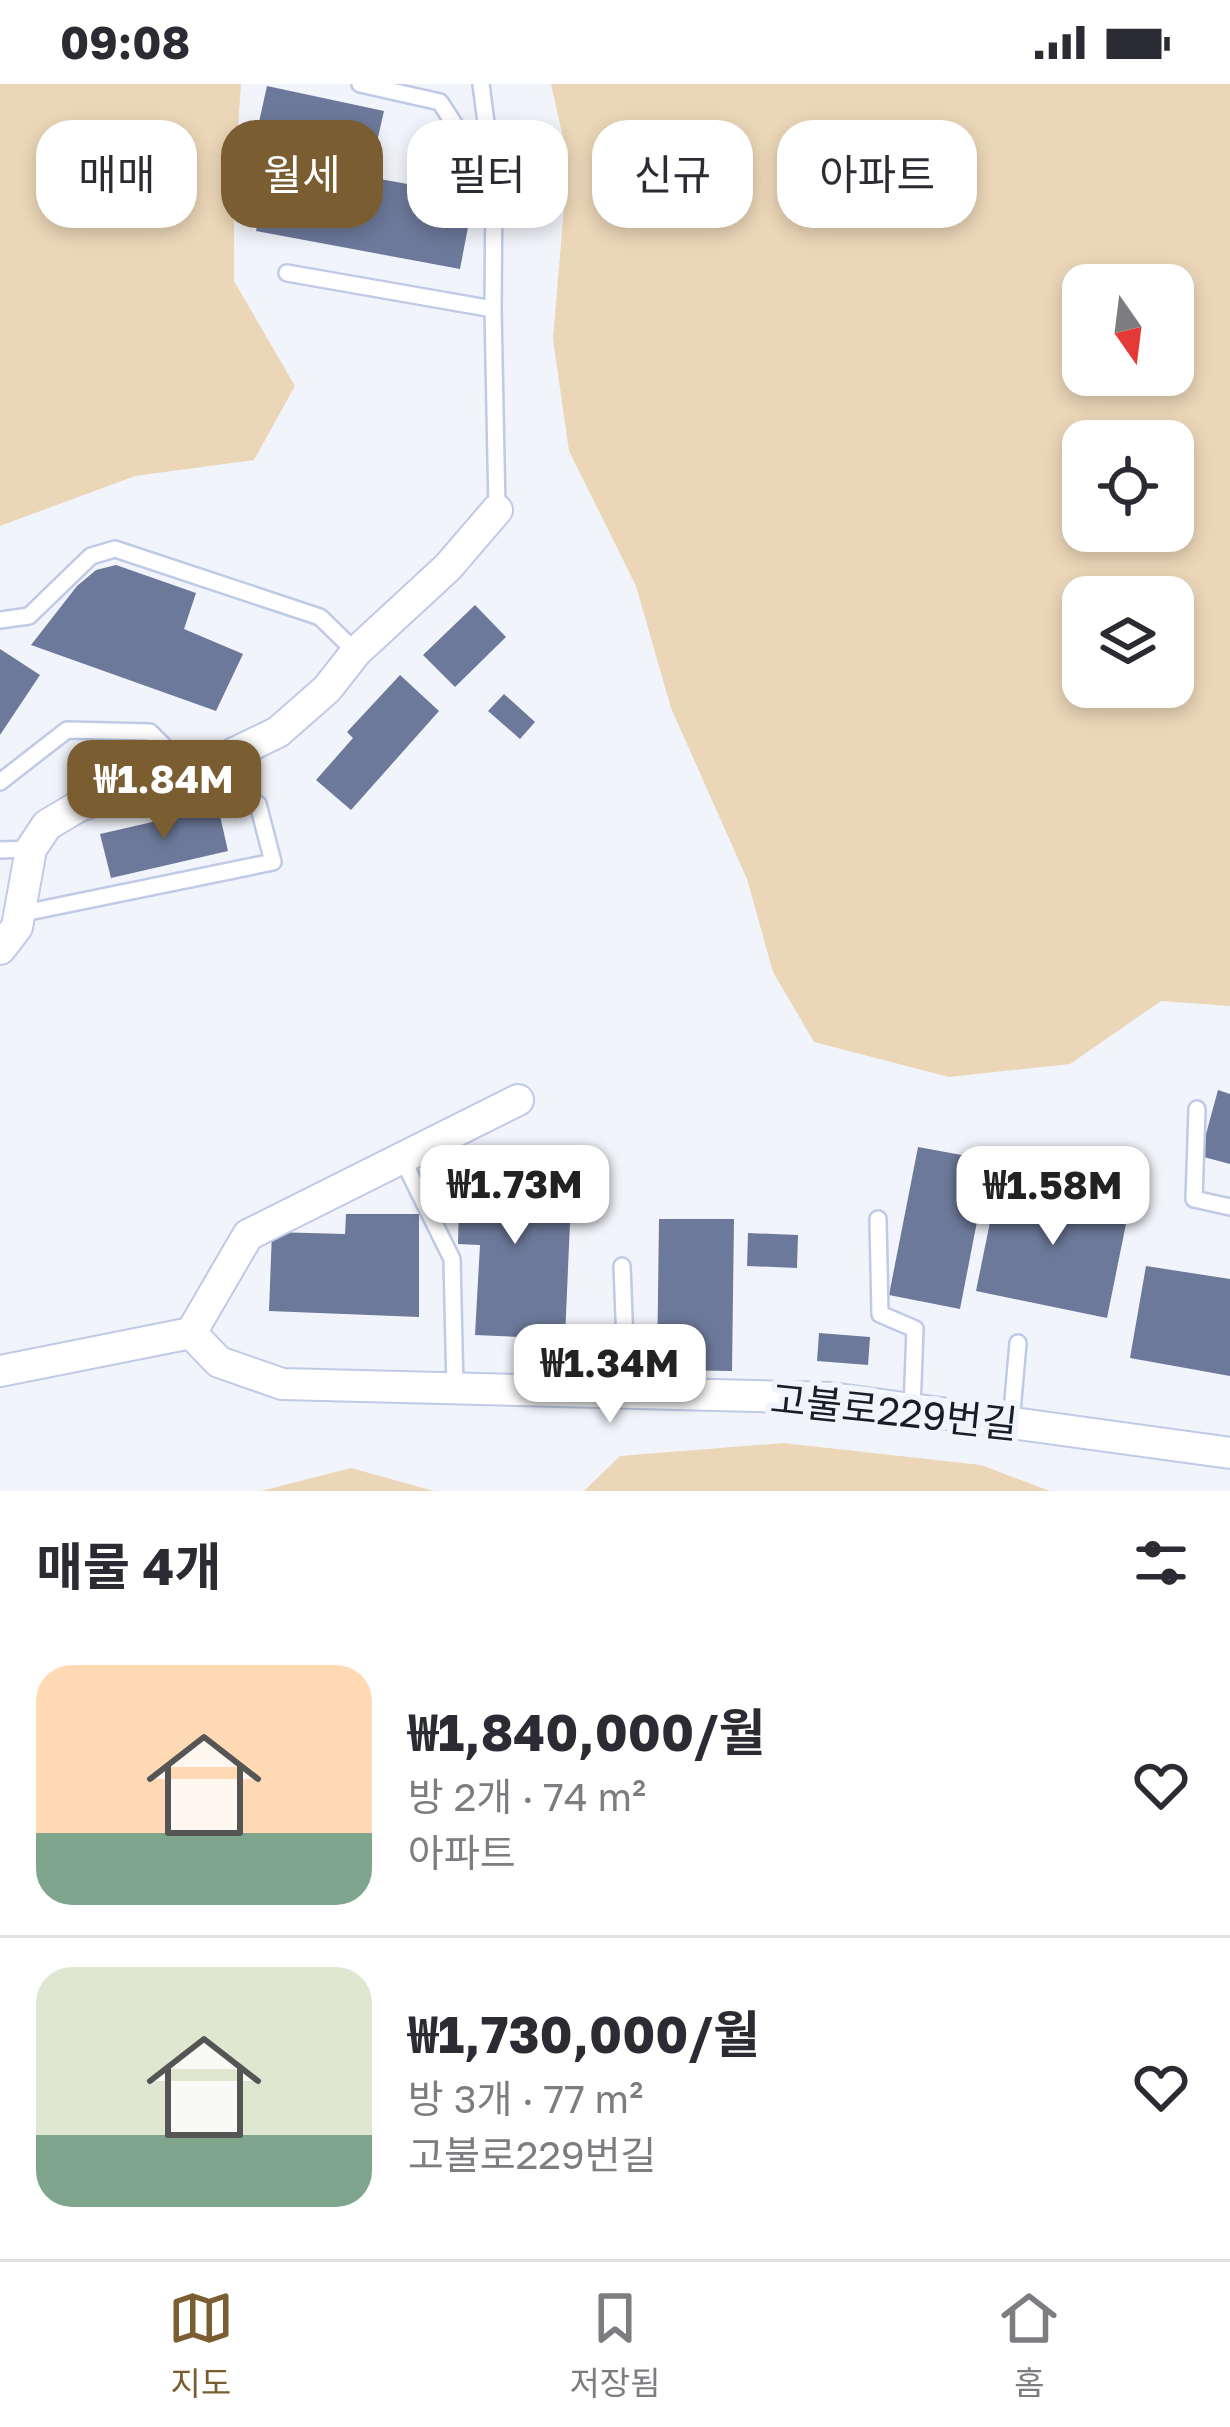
<!DOCTYPE html>
<html lang="ko">
<head>
<meta charset="utf-8">
<style>
	body { margin:0; font-family:"Golos Text","Noto Sans KR",sans-serif; background:#f7f7f7; color:#2b2b33; height:100vh; display:flex; flex-direction:column; font-size:45px; white-space:nowrap }
	* { box-sizing:border-box; margin:0 }
	p { font-size:39px; color:#7c7c81 }
	.icon { flex:none; width:66px; height:66px; fill:none; stroke:currentColor; stroke-width:2; stroke-linecap:round; stroke-linejoin:round }
	.map { position:relative; height:1407px; overflow:hidden }
	.details { display:flex; flex-direction:column; background:#fff; flex:1 }
	.details>* { flex:none }
	.guide { position:absolute; left:36px; top:36px; width:1158px; height:108px; display:flex; gap:24px }
	.needle { width:78px; rotate:166deg }
	.buttons { position:absolute; left:1062px; top:180px; display:grid; gap:24px }
	.buttons a { display:grid; place-items:center; width:132px; height:132px; border-radius:24px; background:#fff; box-shadow:0 6px 18px #0003; font-size:60px }
	.price { position:absolute; translate:-50% -102px; padding:0 27px; border-radius:24px; background:#fff; color:#222; font-size:39px; line-height:78px; filter:drop-shadow(0 3px 6px #0008) }
	.price::after { content:''; position:absolute; left:50%; top:72px; width:36px; height:27px; margin-left:-18px; background:inherit; clip-path:polygon(0 0,100% 0,50% 100%) }
	.price.active { background:#7a5e31; color:#fff }
	ul { padding:0; list-style:none }
	li { display:flex; align-items:center; gap:36px; height:300px; padding:0 36px }
	li+li { border-top:3px solid #e1e1e2 }
	li span { display:grid; place-items:center; flex:none; width:336px; height:240px; border-radius:36px; color:#555 }
	li>.icon { margin-inline-start:auto }
	span .icon { width:144px; height:144px; fill:#fffc; stroke-width:1 }
	li b { font-size:51px }
	h2 { display:flex; justify-content:space-between; align-items:center; height:144px; padding:0 36px; font-size:51px }
	.chip { padding:0 42px; border-radius:36px; background:#fff; box-shadow:0 6px 18px #0003; font-size:42px; line-height:108px }
	.chip.active { background:#7a5e31; color:#fff }
	.status { display:flex; justify-content:space-between; align-items:center; height:84px; padding:0 60px; background:#fff; direction:ltr }
	.status svg { height:33px; fill:currentColor }
	.menu { display:flex; justify-content:space-around; align-items:center; height:168px; border-top:3px solid #e1e1e2; background:#fff; font-size:33px; color:#7c7c81 }
	.menu a { display:grid; justify-items:center; gap:6px }
	.menu .active { color:#7a5e31 }
	.map>svg:first-child { display:block }
	.green { fill:#ebd6b7; fill-rule:evenodd }
	.building { fill:#6d799a }
	.lines { fill:none; stroke-linecap:round; stroke-linejoin:round }
	.lane-casing { stroke:#bfcae7; stroke-width:20 }
	.street-casing { stroke:#bfcae7; stroke-width:34 }
	.lane { stroke:#fff; stroke-width:15 }
	.street { stroke:#fff; stroke-width:30 }
	.labels { text-anchor:middle; dominant-baseline:central; stroke-width:12; stroke-linejoin:round; paint-order:stroke }
	.street-label { font-size:39px; fill:#191d27; stroke:#f2f4fb }
</style>
</head>
<body>
<div class="status"><b>09:08</b><svg viewBox="0 0 49 12"><path d="M0 12V9h3v3zM5 12V6h3v6zM10 12V3h3v9zM15 12V0h3v12zM26 1h20v11H26zM47 4h2v5h-2z"/></svg></div>
<div class="map">
<svg width="1230" height="1407" viewBox="0 0 1230 1407">
	<rect width="100%" height="100%" fill="#f2f4fb"/>
	<g class="green">
		<polygon points="0,0 241,0 234,102 234,197 295,302 254,376 135,392 0,442"/>
		<path d="M551,0h679v922l-69,-5 -91,63 -121,13 -135,-35 -41,-70 -26,-93 -76,-171 -35,-122 -67,-135 -16,-112 15,-179zM1173,201v90h-90v-90zM1173,357v90h-90v-90zM1173,513v90h-90v-90z"/>
		<polygon points="783,1359 981,1381 1050,1407 584,1407 620,1372"/>
		<polygon points="351,1384 434,1407 261,1407"/>
	</g>
	<g class="building">
		<polygon points="267,2 384,27 372,80 255,56"/>
		<polygon points="269,75 474,112 460,185 256,147"/>
		<polygon points="116,481 196,509 184,545 243,570 216,627 31,561 77,502 96,486"/>
		<polygon points="475,521 506,553 455,603 423,571"/>
		<polygon points="0,565 40,591 0,651"/>
		<polygon points="400,591 439,627 351,726 316,696 353,654 347,648"/>
		<polygon points="504,610 535,638 520,655 488,627"/>
		<polygon points="218,723 228,767 111,794 100,750"/>
		<polygon points="1218,1006 1230,1010 1230,1080 1200,1072"/>
		<polygon points="918,1063 989,1076 960,1225 889,1211"/>
		<polygon points="430,1086 572,1091 565,1255 475,1251 480,1161 458,1160 459,1118 429,1116"/>
		<polygon points="999,1094 1130,1120 1107,1234 976,1207"/>
		<polygon points="346,1130 419,1130 419,1233 269,1227 272,1148 345,1150"/>
		<polygon points="659,1135 734,1135 732,1287 657,1286"/>
		<polygon points="748,1149 798,1151 797,1184 747,1182"/>
		<polygon points="1146,1182 1230,1195 1230,1292 1130,1274"/>
		<polygon points="819,1249 870,1253 868,1281 817,1277"/>
	</g>
	<g class="lines">
		<g class="lane-casing">
			<g id="lane">
				<polyline points="360,0 440,18 494,102 493,225"/>
				<polyline points="481,0 493,93"/>
				<polyline points="287,189 493,225 497,426"/>
				<polyline points="0,536 29,532 91,472 115,465 320,533 356,568"/>
				<polyline points="0,698 67,646 150,648 188,686"/>
				<polyline points="0,766 31,765"/>
				<polyline points="19,830 273,778 258,720"/>
				<polyline points="1197,1025 1194,1115 1230,1123"/>
				<polyline points="402,1074 452,1175 455,1305"/>
				<polyline points="878,1135 880,1230 915,1245 912,1325"/>
				<polyline points="622,1182 627,1309"/>
				<polyline points="1011,1339 1018,1259"/>
			</g>
		</g>
		<g class="street-casing">
			<g id="street">
				<polyline points="0,865 17,843 31,765 47,741 79,722 222,675 278,648 327,605 356,568 448,483 497,426"/>
				<polyline points="191,1249 248,1151 518,1016"/>
				<polyline points="0,1287 191,1249 219,1278 282,1300 831,1314 1230,1369"/>
			</g>
		</g>
		<use href="#lane" class="lane"/>
		<use href="#street" class="street"/>
	</g>
	<g class="labels">
		<g class="street-label">
			<text transform="translate(894 1327) rotate(6)">고불로229번길</text>
		</g>
	</g>
</svg>
<div class="buttons">
<a><svg class="needle" viewBox="-14 -14 28 28"><path d="M0-13l5 13h-10z" fill="#e53935"/><path d="M0 13l5-13h-10z" fill="#7c7c81"/></svg></a>
<a><svg class="icon" aria-label="locate" viewBox="0 0 24 24"><circle cx="12" cy="12" r="6"/><path d="M12 2v4M12 18v4M2 12h4M18 12h4"/></svg></a>
<a><svg class="icon" aria-label="layers" viewBox="0 0 24 24"><path d="M12 4l9 5-9 5-9-5zM3 14l9 5 9-5"/></svg></a>
</div>
<b class="price active" style="left:164px;top:758px">₩1.84M</b>
<b class="price" style="left:515px;top:1163px">₩1.73M</b>
<b class="price" style="left:1053px;top:1164px">₩1.58M</b>
<b class="price" style="left:610px;top:1342px">₩1.34M</b>
<div class="guide">
<a class="chip">매매</a>
<a class="chip active">월세</a>
<a class="chip">필터</a>
<a class="chip">신규</a>
<a class="chip">아파트</a>
</div>
</div>
<section class="details">
<h2>매물 4개<svg class="icon" aria-label="filters" viewBox="0 0 24 24"><path d="M4 7h16M4 17h16"/><circle cx="9" cy="7" r="2"/><circle cx="15" cy="17" r="2"/></svg></h2>
<ul>
<li><span style="background:linear-gradient(#ffd9b3 70%,#7fa58c 0)"><svg class="icon" aria-label="home" viewBox="0 0 24 24"><path d="M3 11l9-7 9 7M6 9v11h12V9"/></svg></span><div><b>₩1,840,000/월</b><p>방 2개 · 74 m²</p><p>아파트</p></div><svg class="icon" aria-label="heart" viewBox="0 0 24 24"><path d="M12 20l-8-8c-3-5 5-10 8-4 3-6 11-1 8 4z"/></svg></li>
<li><span style="background:linear-gradient(#dfe7d0 70%,#7fa58c 0)"><svg class="icon" aria-label="home" viewBox="0 0 24 24"><path d="M3 11l9-7 9 7M6 9v11h12V9"/></svg></span><div><b>₩1,730,000/월</b><p>방 3개 · 77 m²</p><p>고불로229번길</p></div><svg class="icon" aria-label="heart" viewBox="0 0 24 24"><path d="M12 20l-8-8c-3-5 5-10 8-4 3-6 11-1 8 4z"/></svg></li>
</ul>
</section>
<nav class="menu">
<a class="active"><svg class="icon" aria-label="map" viewBox="0 0 24 24"><path d="M3 6l6-2 6 2 6-2v14l-6 2-6-2-6 2zM9 4v14M15 6v14"/></svg>지도</a>
<a><svg class="icon" aria-label="saved" viewBox="0 0 24 24"><path d="M7 4h10v16l-5-4-5 4z"/></svg>저장됨</a>
<a><svg class="icon" aria-label="home" viewBox="0 0 24 24"><path d="M3 11l9-7 9 7M6 9v11h12V9"/></svg>홈</a>
</nav>
</body>
</html>
